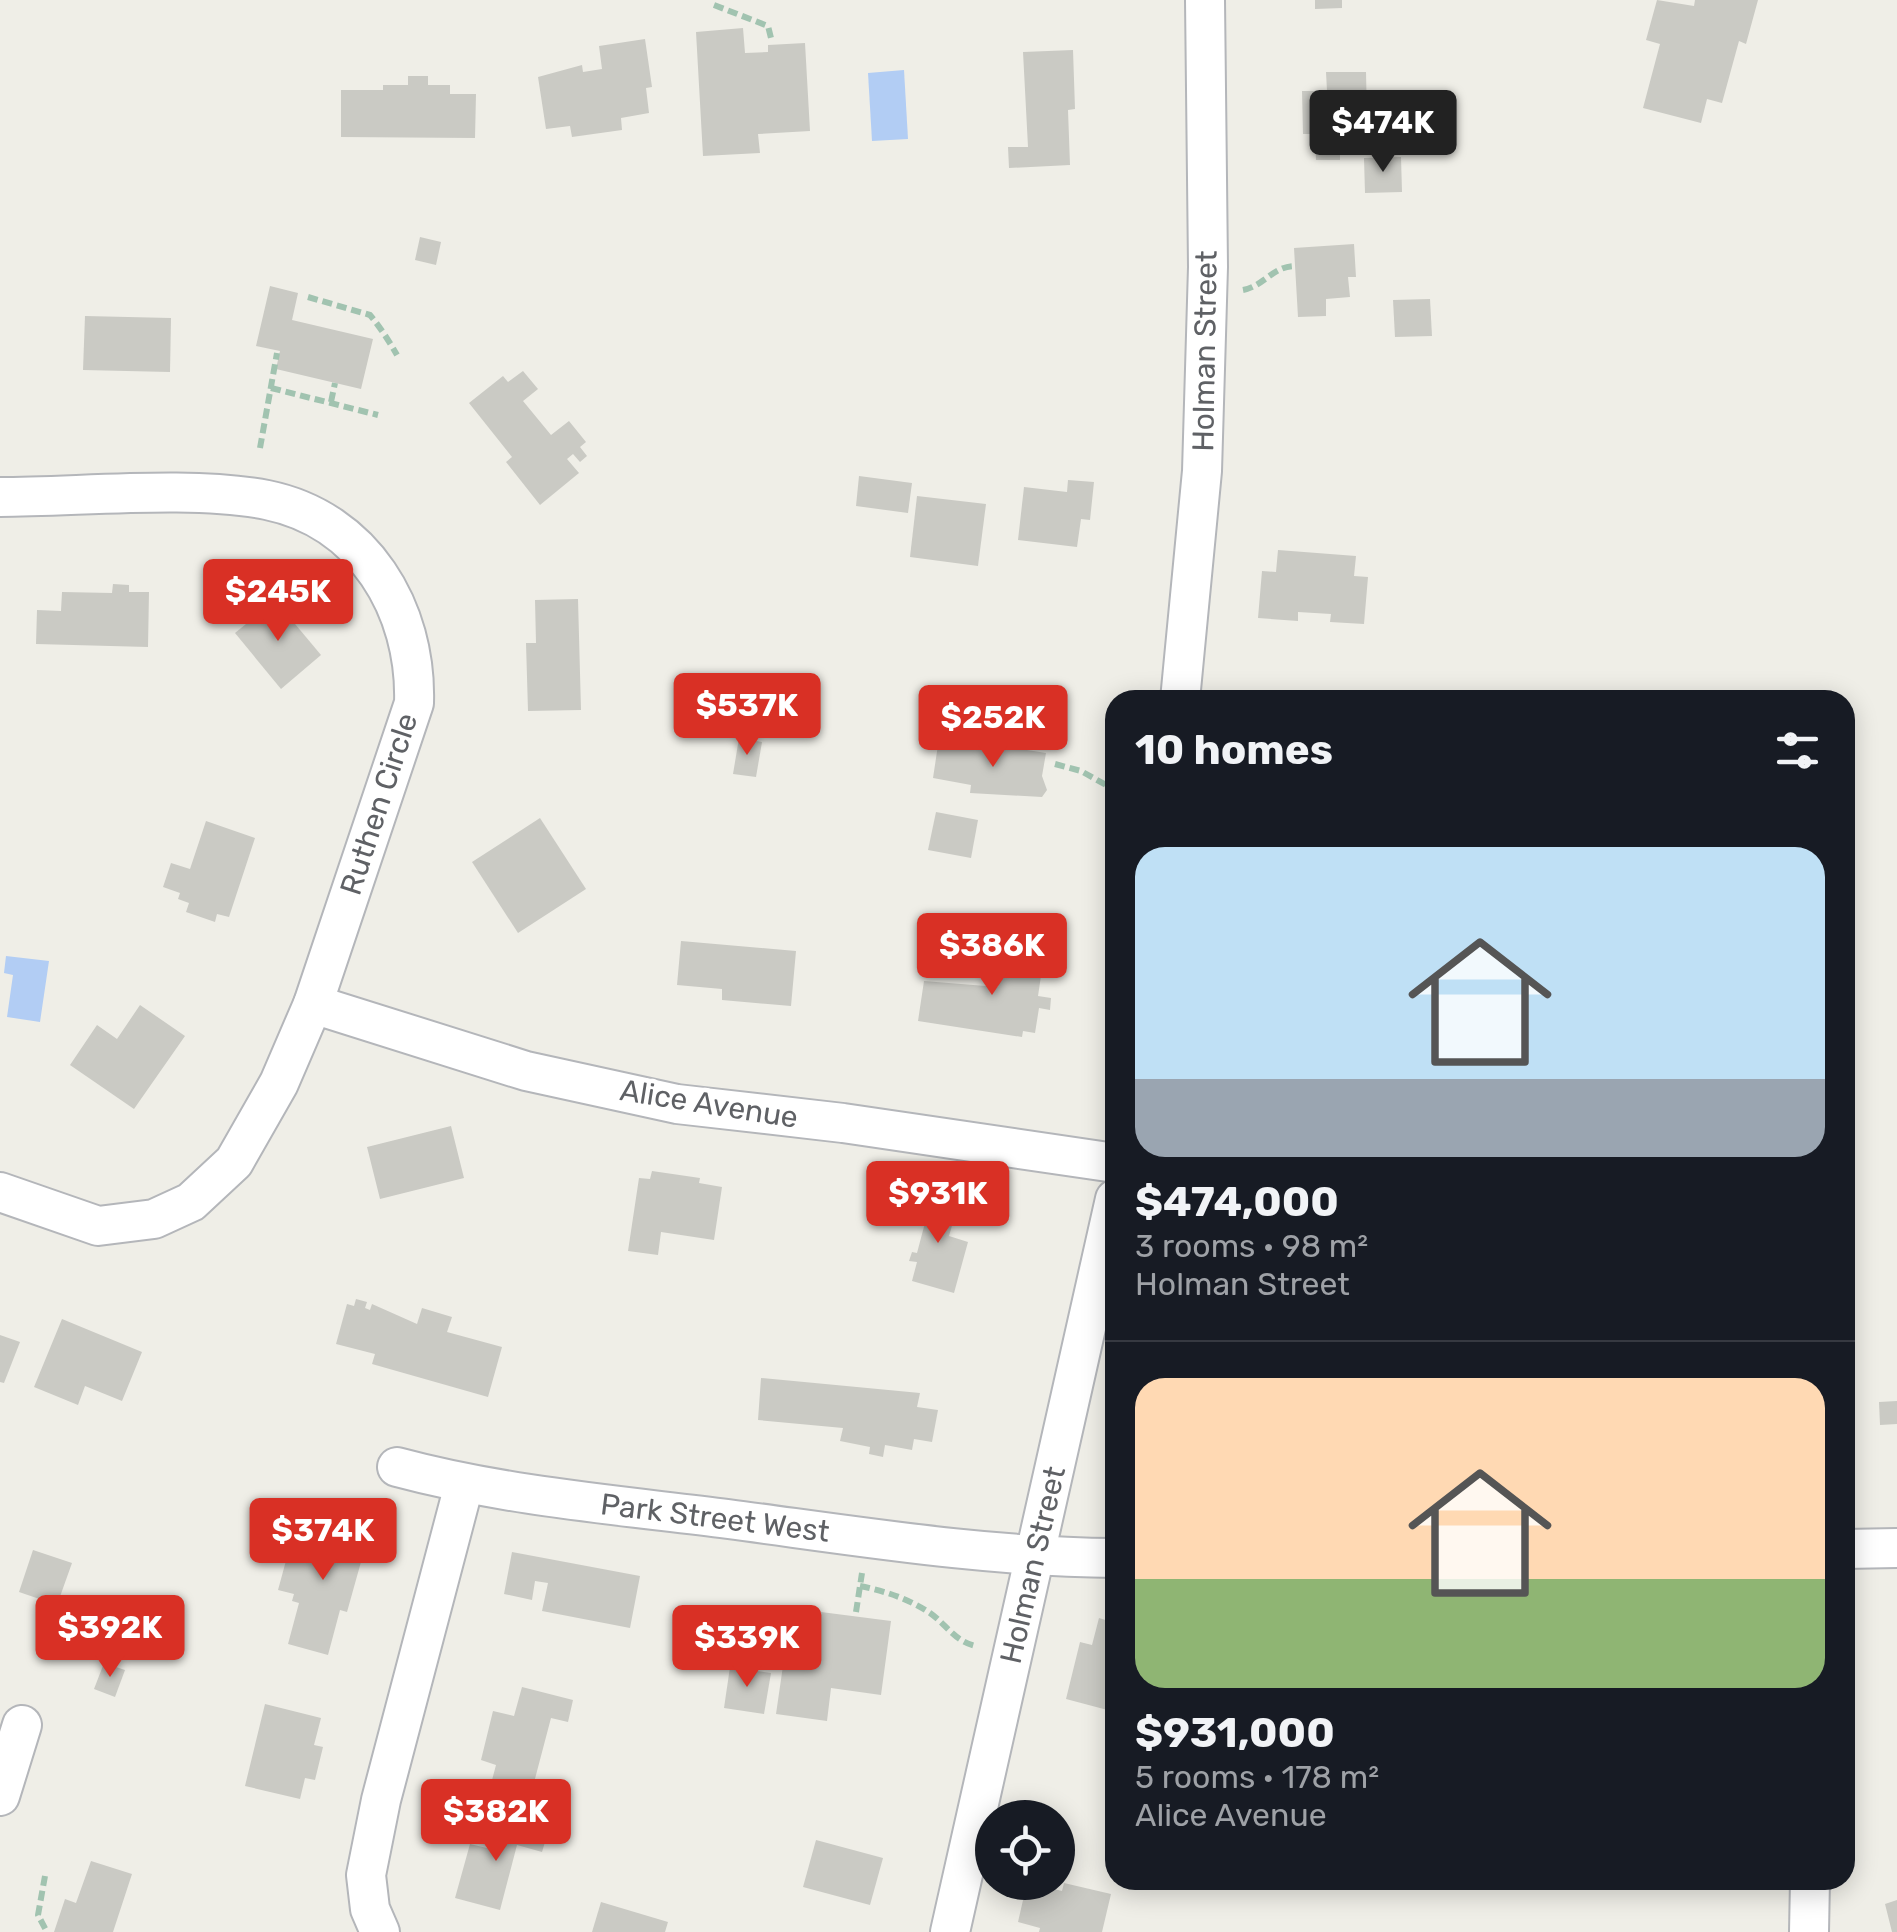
<!DOCTYPE html>
<html lang="en">
<head>
<meta charset="utf-8">
<style>
	body { margin:0; font-family:Rubik,sans-serif; background:#20242c; color:#f1f3f6; height:100vh; display:flex; flex-direction:column; font-size:38px; white-space:nowrap }
	* { box-sizing:border-box; margin:0 }
	p { font-size:32px; color:#9ea1a6 }
	.icon { flex:none; width:55px; height:55px; fill:none; stroke:currentColor; stroke-width:2; stroke-linecap:round; stroke-linejoin:round }
	.map { position:relative; flex:1; overflow:hidden }
	.side { position:absolute; left:1105px; top:690px; width:750px; height:1200px; display:flex; flex-direction:column; background:#171b24; border-radius:30px; box-shadow:0 5px 25px #0003 }
	.side>* { flex:none }
	.fabs { position:absolute; left:975px; top:1800px; display:grid; gap:20px }
	.fabs a { display:grid; place-items:center; width:100px; height:100px; border-radius:50%; background:#171b24; box-shadow:0 5px 25px #0003; font-size:50px }
	.price { position:absolute; translate:-50% -85px; padding:0 22px; border-radius:10px; background:#d93025; color:#fff; font-size:32px; line-height:65px; filter:drop-shadow(0 2px 5px #0008) }
	.price::after { content:''; position:absolute; left:50%; top:60px; width:30px; height:22px; margin-left:-15px; background:inherit; clip-path:polygon(0 0,100% 0,50% 100%) }
	.price.selected { background:#222; color:#fff }
	ul { padding:0; list-style:none }
	li { display:grid; align-content:center; gap:20px; height:530px; padding:0 30px }
	li+li { border-top:2px solid #363941 }
	li span { display:grid; place-items:center; height:310px; border-radius:30px; color:#555 }
	li>.icon { margin-inline-start:auto }
	span .icon { width:180px; height:180px; fill:#fffc; stroke-width:1 }
	li b { font-size:42px }
	h2 { display:flex; justify-content:space-between; align-items:center; height:120px; padding:0 30px; font-size:42px }
	.map>svg:first-child { display:block }
	.water { fill:#b2cdf4 }
	.building { fill:#cacac4 }
	.lines { fill:none; stroke-linecap:round; stroke-linejoin:round }
	.minor-casing { stroke:#b4b6ba; stroke-width:42 }
	.path { stroke:#a1c3b0; stroke-width:6; stroke-dasharray:10 5; stroke-linecap:butt }
	.minor { stroke:#fff; stroke-width:38 }
	.labels { text-anchor:middle; dominant-baseline:central; stroke-width:9; stroke-linejoin:round; paint-order:stroke }
	.street-label { font-size:30px; fill:#5f6165; stroke:#fff }
</style>
</head>
<body>
<div class="map">
<svg width="1897" height="1932" viewBox="0 0 1897 1932">
	<rect width="100%" height="100%" fill="#efeee7"/>
	<g class="water">
		<polygon points="904,70 908,139 872,141 868,73"/>
		<polygon points="6,956 49,961 40,1022 7,1017 13,975 4,973"/>
	</g>
	<g class="building">
		<polygon points="1315,0 1342,0 1342,8 1315,9"/>
		<polygon points="1657,0 1694,6 1695,0 1758,0 1746,44 1739,41 1722,103 1707,99 1701,123 1643,108 1660,44 1646,40"/>
		<polygon points="743,28 745,53 768,52 768,45 805,43 810,131 758,134 760,153 703,156 696,32"/>
		<polygon points="645,39 652,87 646,88 649,113 621,118 622,130 572,137 570,126 546,129 538,77 582,65 583,72 602,69 599,46"/>
		<polygon points="1073,50 1075,109 1068,110 1070,165 1009,168 1008,147 1028,147 1023,52"/>
		<polygon points="1326,72 1366,72 1367,117 1350,117 1351,134 1340,134 1340,160 1316,160 1315,134 1303,134 1302,91 1327,91"/>
		<polygon points="408,76 428,76 428,85 450,85 450,94 476,94 475,138 341,137 341,90 383,90 383,85 408,85"/>
		<polygon points="1401,157 1402,192 1365,193 1364,158"/>
		<polygon points="420,237 441,242 436,265 415,260"/>
		<polygon points="1354,244 1356,277 1348,277 1350,297 1326,299 1326,316 1298,317 1294,248"/>
		<polygon points="270,286 298,293 292,320 373,339 361,389 276,369 280,351 256,346"/>
		<polygon points="1430,299 1432,336 1395,337 1393,300"/>
		<polygon points="85,316 171,318 170,372 83,370"/>
		<polygon points="523,371 538,389 523,401 551,435 569,421 586,442 580,447 587,456 580,462 573,454 567,459 579,473 540,505 506,462 512,457 469,403 503,376 508,382"/>
		<polygon points="859,476 912,483 908,513 856,506"/>
		<polygon points="1068,480 1094,482 1090,520 1081,519 1077,547 1018,540 1024,487 1067,492"/>
		<polygon points="917,496 986,504 978,566 910,557"/>
		<polygon points="1278,550 1356,556 1354,576 1368,577 1364,624 1330,622 1331,614 1298,612 1298,621 1258,618 1262,571 1276,572"/>
		<polygon points="113,584 129,585 129,592 149,592 148,647 36,644 37,610 61,611 62,592 112,593"/>
		<polygon points="578,599 581,710 528,711 526,643 536,643 535,600"/>
		<polygon points="275,600 321,655 281,689 235,633"/>
		<polygon points="739,738 762,742 756,777 733,774"/>
		<polygon points="976,742 1046,753 1042,776 1047,790 1042,797 970,793 971,785 933,778 938,745 975,750"/>
		<polygon points="936,812 978,820 971,858 928,850"/>
		<polygon points="540,818 586,889 518,933 472,862"/>
		<polygon points="206,821 255,838 229,917 217,914 215,922 186,912 189,903 178,899 180,893 163,887 171,863 190,869"/>
		<polygon points="681,941 796,951 791,1006 722,1000 722,989 677,985"/>
		<polygon points="1005,943 1045,949 1038,996 1051,998 1050,1010 1039,1008 1035,1033 1023,1031 1022,1037 918,1021 924,981 998,987"/>
		<polygon points="140,1005 185,1036 134,1109 70,1065 97,1025 117,1039"/>
		<polygon points="451,1126 464,1178 380,1199 367,1147"/>
		<polygon points="652,1171 700,1178 699,1183 722,1187 714,1240 661,1232 658,1255 628,1251 639,1178 650,1179"/>
		<polygon points="921,1195 958,1205 949,1236 968,1242 954,1293 912,1281 917,1262 909,1261 912,1252 917,1253 926,1219 915,1216"/>
		<polygon points="356,1299 367,1302 365,1308 370,1310 372,1304 417,1324 422,1308 452,1317 447,1332 502,1347 488,1397 372,1364 375,1354 336,1344 347,1304 354,1306"/>
		<polygon points="62,1319 142,1352 122,1401 85,1386 78,1405 34,1387"/>
		<polygon points="0,1335 20,1342 4,1383 0,1382"/>
		<polygon points="761,1378 920,1393 917,1407 938,1410 932,1442 914,1439 912,1450 885,1445 883,1457 869,1454 870,1447 840,1441 843,1428 758,1420"/>
		<polygon points="1897,1401 1897,1424 1880,1425 1879,1402"/>
		<polygon points="330,1513 357,1520 352,1540 366,1544 347,1612 340,1610 328,1655 288,1644 299,1603 292,1601 294,1594 278,1590 287,1557 303,1562 312,1530 324,1533"/>
		<polygon points="33,1550 72,1563 57,1605 19,1592"/>
		<polygon points="512,1552 640,1576 630,1628 542,1611 548,1583 535,1581 532,1600 504,1594"/>
		<polygon points="821,1612 891,1621 881,1695 831,1688 827,1721 776,1714 785,1652 815,1656"/>
		<polygon points="1099,1618 1115,1623 1115,1712 1066,1699 1080,1642 1092,1645"/>
		<polygon points="104,1663 125,1670 115,1697 94,1689"/>
		<polygon points="730,1667 771,1673 764,1714 724,1708"/>
		<polygon points="522,1687 573,1700 568,1722 551,1718 531,1794 491,1784 496,1765 481,1760 493,1711 514,1716"/>
		<polygon points="265,1704 321,1718 314,1745 323,1747 315,1780 305,1778 300,1799 245,1786"/>
		<polygon points="499,1818 548,1832 542,1852 517,1845 500,1910 455,1898 470,1844 491,1849"/>
		<polygon points="816,1840 883,1858 870,1905 803,1887"/>
		<polygon points="91,1861 132,1874 113,1932 54,1932 65,1899 76,1903"/>
		<polygon points="1064,1883 1111,1894 1102,1932 1039,1932 1040,1928 1018,1922 1026,1887 1037,1890 1038,1885 1062,1891"/>
		<polygon points="1897,1900 1897,1932 1892,1932 1885,1904"/>
		<polygon points="601,1902 668,1922 665,1932 592,1932"/>
	</g>
	<g class="lines">
		<g class="minor-casing">
			<g id="minor">
				<path d="M0,497c79,0 192,-12 267,3 97,20 150,109 147,203l-101,301 -34,79 -45,79 -43,40 -37,17 -56,7 -98,-34"/>
				<polyline points="1180,700 1202,471 1208,267 1205,0"/>
				<polyline points="313,1004 526,1071 677,1104 843,1123 1115,1163"/>
				<path d="M397,1467c108,29 220,38 331,52 129,17 257,38 387,39"/>
				<polyline points="1845,1549 1897,1548"/>
				<polyline points="0,1796 22,1725"/>
				<polyline points="380,1932 370,1909 366,1875 381,1800 464,1485"/>
				<polyline points="950,1932 1115,1199"/>
				<polyline points="1809,1932 1810,1880"/>
			</g>
		</g>
		<g class="path">
			<polyline points="714,5 768,26 771,38"/>
			<path d="M1243,290c21,-4 30,-24 52,-24"/>
			<path d="M308,297l62,18c10,12 19,26 27,40"/>
			<polyline points="271,388 378,415"/>
			<polyline points="331,402 335,383"/>
			<polyline points="260,448 277,353"/>
			<polyline points="1055,764 1081,771 1115,790"/>
			<path d="M860,1586c25,5 49,13 70,27 17,12 24,28 46,33"/>
			<polyline points="856,1612 862,1573"/>
			<polyline points="753,1647 812,1654"/>
			<polyline points="781,1650 809,1624 818,1625"/>
			<polyline points="45,1876 38,1915 47,1932"/>
		</g>
		<use href="#minor" class="minor"/>
	</g>
	<g class="labels">
		<g class="street-label">
			<text transform="translate(1205 351) rotate(-89)">Holman Street</text>
			<text transform="translate(379 804) rotate(-72)">Ruthen Circle</text>
			<text transform="translate(709 1104) rotate(9)">Alice Avenue</text>
			<text transform="translate(715 1518) rotate(7)">Park Street West</text>
			<text transform="translate(1033 1565) rotate(-77)">Holman Street</text>
		</g>
	</g>
</svg>
<div class="fabs">
<a><svg class="icon" aria-label="locate" viewBox="0 0 24 24"><circle cx="12" cy="12" r="6"/><path d="M12 2v4M12 18v4M2 12h4M18 12h4"/></svg></a>
</div>
<b class="price selected" style="left:1383px;top:175px">$474K</b>
<b class="price" style="left:278px;top:644px">$245K</b>
<b class="price" style="left:747px;top:758px">$537K</b>
<b class="price" style="left:993px;top:770px">$252K</b>
<b class="price" style="left:992px;top:998px">$386K</b>
<b class="price" style="left:938px;top:1246px">$931K</b>
<b class="price" style="left:323px;top:1583px">$374K</b>
<b class="price" style="left:110px;top:1680px">$392K</b>
<b class="price" style="left:747px;top:1690px">$339K</b>
<b class="price" style="left:496px;top:1864px">$382K</b>
<section class="side">
<h2>10 homes<svg class="icon" aria-label="filters" viewBox="0 0 24 24"><path d="M4 7h16M4 17h16"/><circle cx="9" cy="7" r="2"/><circle cx="15" cy="17" r="2"/></svg></h2>
<ul>
<li><span style="background:linear-gradient(#bfe0f5 75%,#9aa5b1 0)"><svg class="icon" aria-label="home" viewBox="0 0 24 24"><path d="M3 11l9-7 9 7M6 9v11h12V9"/></svg></span><div><b>$474,000</b><p>3 rooms · 98 m²</p><p>Holman Street</p></div></li>
<li><span style="background:linear-gradient(#ffd9b3 65%,#8fb573 0)"><svg class="icon" aria-label="home" viewBox="0 0 24 24"><path d="M3 11l9-7 9 7M6 9v11h12V9"/></svg></span><div><b>$931,000</b><p>5 rooms · 178 m²</p><p>Alice Avenue</p></div></li>
</ul>
</section>
</div>
</body>
</html>
